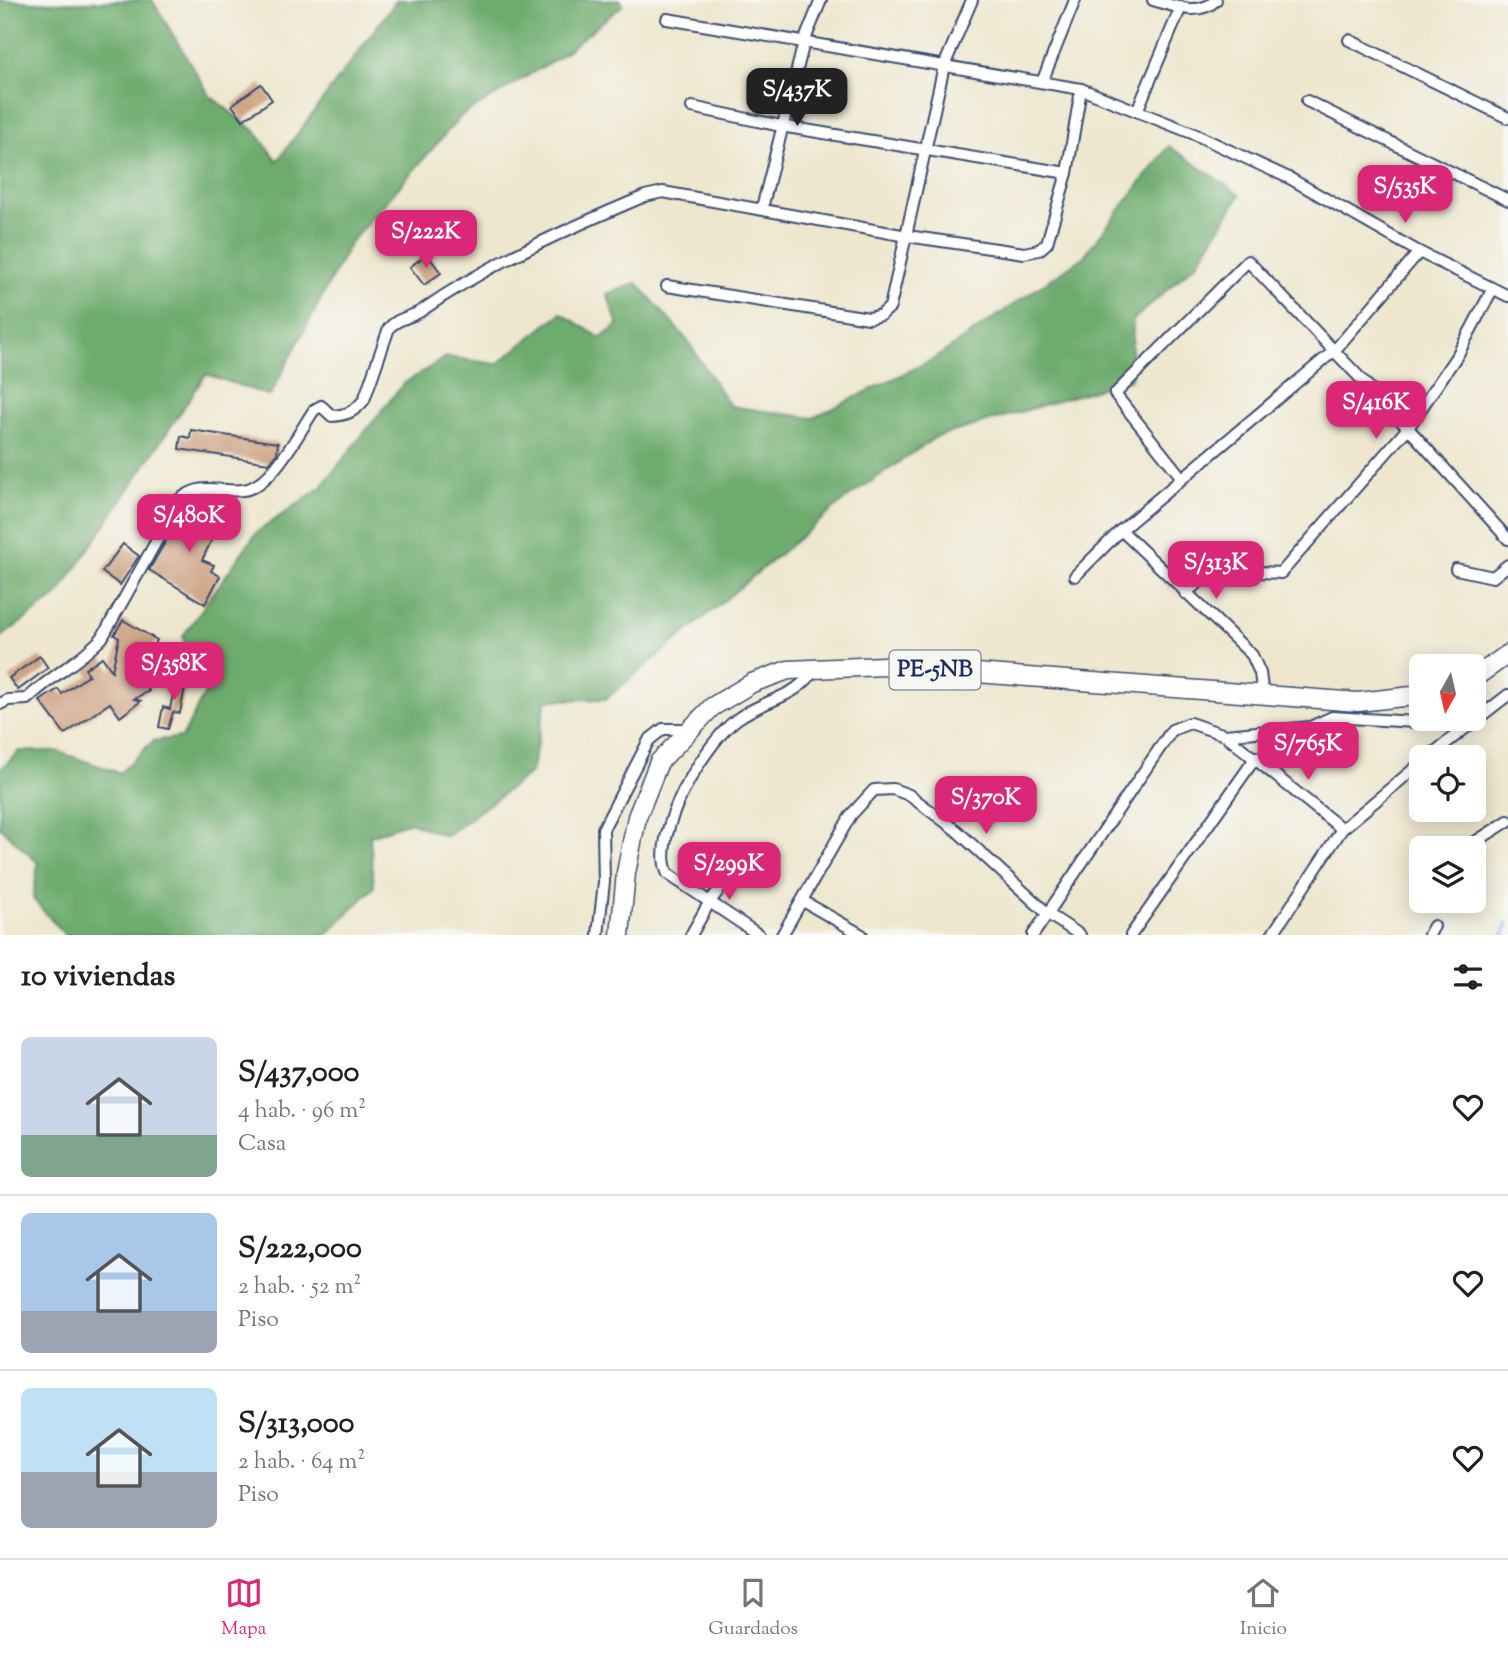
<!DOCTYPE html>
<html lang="es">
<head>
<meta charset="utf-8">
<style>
	body { margin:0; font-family:"Sorts Mill Goudy",serif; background:#f6f6f6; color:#202124; height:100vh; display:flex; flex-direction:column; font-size:26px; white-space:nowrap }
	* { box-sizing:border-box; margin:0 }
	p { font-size:23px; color:#757577 }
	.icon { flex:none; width:38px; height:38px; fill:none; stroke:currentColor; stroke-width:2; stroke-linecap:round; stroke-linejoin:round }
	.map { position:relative; height:935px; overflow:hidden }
	.drawer { display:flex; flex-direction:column; background:#fff; flex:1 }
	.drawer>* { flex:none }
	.needle { width:46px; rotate:188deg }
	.fabs { position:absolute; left:1409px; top:654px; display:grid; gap:14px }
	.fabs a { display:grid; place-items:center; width:77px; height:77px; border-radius:10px; background:#fff; box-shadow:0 4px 18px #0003; font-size:35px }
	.price { position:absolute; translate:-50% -60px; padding:0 16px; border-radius:14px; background:#db2777; color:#fff; font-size:23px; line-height:46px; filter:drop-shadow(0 2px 4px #0008) }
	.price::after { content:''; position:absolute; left:50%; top:42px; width:21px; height:16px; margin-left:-10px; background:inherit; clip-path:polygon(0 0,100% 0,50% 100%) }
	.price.selected { background:#222; color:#fff }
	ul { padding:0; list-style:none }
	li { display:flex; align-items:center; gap:21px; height:175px; padding:0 21px }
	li+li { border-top:2px solid #e0e0e0 }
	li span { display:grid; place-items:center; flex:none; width:196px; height:140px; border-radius:10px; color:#555 }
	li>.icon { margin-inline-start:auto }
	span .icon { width:84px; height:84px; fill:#fffc; stroke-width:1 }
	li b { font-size:30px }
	h2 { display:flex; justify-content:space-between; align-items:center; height:84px; padding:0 21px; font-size:30px }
	.tab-bar { display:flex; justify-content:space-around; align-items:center; height:98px; border-top:2px solid #e0e0e0; background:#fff; font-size:19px; color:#757577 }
	.tab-bar a { display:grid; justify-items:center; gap:4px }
	.tab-bar .selected { color:#db2777 }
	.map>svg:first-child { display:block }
	.forest { fill:#6eac6e; stroke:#446e66; stroke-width:2 }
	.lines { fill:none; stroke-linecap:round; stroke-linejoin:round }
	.stream { stroke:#73b0e5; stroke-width:3.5 }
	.building { fill:#cfa586 }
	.minor-casing { stroke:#3b4b6f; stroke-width:14 }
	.trunk-casing { stroke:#3b4b6f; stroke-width:21 }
	.minor { stroke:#fff; stroke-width:10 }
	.trunk { stroke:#fff; stroke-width:18 }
	.labels { text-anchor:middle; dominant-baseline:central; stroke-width:5; stroke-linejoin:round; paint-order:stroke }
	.shield { fill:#f6f6f2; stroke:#5d6b8a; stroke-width:2 }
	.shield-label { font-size:23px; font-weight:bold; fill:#1b2f5e }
</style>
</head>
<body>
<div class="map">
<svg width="1508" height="935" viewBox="0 0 1508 935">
	<rect width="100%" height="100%" fill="#f6f6f2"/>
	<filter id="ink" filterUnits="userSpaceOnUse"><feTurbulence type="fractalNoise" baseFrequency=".0143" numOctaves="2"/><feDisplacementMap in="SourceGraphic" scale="14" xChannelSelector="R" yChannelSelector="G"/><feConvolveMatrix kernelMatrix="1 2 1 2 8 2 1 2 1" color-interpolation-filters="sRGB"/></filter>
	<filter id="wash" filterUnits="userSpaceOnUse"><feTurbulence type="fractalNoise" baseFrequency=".00686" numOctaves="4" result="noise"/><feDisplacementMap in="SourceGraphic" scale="28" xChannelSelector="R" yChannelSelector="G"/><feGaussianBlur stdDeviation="1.57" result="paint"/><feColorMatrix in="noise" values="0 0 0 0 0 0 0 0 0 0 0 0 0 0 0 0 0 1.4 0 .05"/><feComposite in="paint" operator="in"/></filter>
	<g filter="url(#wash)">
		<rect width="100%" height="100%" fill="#eee7ce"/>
		<g class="forest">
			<polygon points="0,0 52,3 152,0 210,96 255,131 277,161 397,0 620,0 623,5 559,57 461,116 350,243 270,396 206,374 58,595 0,638"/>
			<polygon points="1169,146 1240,195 1198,262 1133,320 1131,379 936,437 847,498 606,699 546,700 531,773 446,836 409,822 370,836 374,887 326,935 65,935 33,899 38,863 0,827 0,770 19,751 56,751 120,773 153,741 182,737 206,691 188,660 183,636 256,533 321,487 403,384 446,357 497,364 561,313 601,338 618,325 607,294 637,283 687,340 730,406 813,418 934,359 1083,257"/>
		</g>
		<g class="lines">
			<polyline class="stream" points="1504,935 1508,922"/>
		</g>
		<g id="blocks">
			<g class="building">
				<polygon points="261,84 272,100 243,120 232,105"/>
				<polygon points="427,254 441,273 424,285 410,267"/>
				<polygon points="191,430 278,443 277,453 269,463 179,449 181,436 190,438"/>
				<polygon points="160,494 169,503 157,525 143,513"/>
				<polygon points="188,503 218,516 216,519 221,521 202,560 214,565 211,571 220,576 205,604 149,570"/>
				<polygon points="123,544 139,556 120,585 102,572"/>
				<polygon points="123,620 157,640 148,656 160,658 156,676 139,672 149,691 134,699 141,701 120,717 110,703 65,734 40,701 58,689 62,694 89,675 85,669 102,657 112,671 119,638 114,635"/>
				<polygon points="40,656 48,668 18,690 9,678"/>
				<polygon points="177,675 187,677 180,713 173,712 168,729 159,727 163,707 170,709"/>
			</g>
		</g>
	</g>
	<g filter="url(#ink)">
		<use href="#blocks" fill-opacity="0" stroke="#3b4b6f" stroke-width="2"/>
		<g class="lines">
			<g class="minor-casing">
				<g id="minor">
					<path d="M1153,0c21,6 46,17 63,0"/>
					<polyline points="667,19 1081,89 1192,133 1291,179 1419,252 1508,296"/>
					<polyline points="1349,40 1508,118"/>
					<polyline points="1042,82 1075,0"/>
					<polyline points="1307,101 1508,200"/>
					<polyline points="692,107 781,126 1067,173"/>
					<polyline points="1137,111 1181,7"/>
					<polyline points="762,208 804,42 821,0"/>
					<polyline points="667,286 869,318 881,315 890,307 944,66 972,0"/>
					<polyline points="1182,478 1115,394 1248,261 1408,428 1508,539"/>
					<polyline points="1121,530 1252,655 1260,673 1263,696"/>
					<polyline points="1456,569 1493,577 1508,565"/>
					<polyline points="1075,576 1121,530 1335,350 1419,252"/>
					<polyline points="1185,593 1240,551 1260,572 1281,573 1408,428 1458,354 1492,290"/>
					<path d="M0,704l8,-4 19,-1c24,-23 52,-37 75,-61l78,-139c25,-18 35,-6 63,-9 29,-3 56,-58 71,-80l7,-4 11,10c15,-1 22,-4 32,-16l25,-72c8,-10 21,-10 32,-17 69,-48 146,-82 224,-115l18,-4 244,44 117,17 15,-3 8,-7 20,-70 14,-84"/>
					<polyline points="1225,735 1342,829"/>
					<polyline points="1427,758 1508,695"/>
					<polyline points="1464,849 1508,821"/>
					<polyline points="803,901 862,935"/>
					<polyline points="598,935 604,882 603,829 649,740 663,729 687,729"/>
					<polyline points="691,935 709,903 744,856"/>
					<path d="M759,935l-91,-61c-19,-38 37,-131 69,-155 27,-20 62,-21 79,-52"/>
					<polyline points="782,935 851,815 874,790 893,789 909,795 956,830 1048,914 1080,935"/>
					<polyline points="1033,935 1172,730 1190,723 1225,735 1310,727 1332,717 1466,725"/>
					<polyline points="1131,935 1256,757"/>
					<polyline points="1272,935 1342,829 1421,763"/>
					<polyline points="1429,935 1434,926"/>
				</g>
			</g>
			<g class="trunk-casing">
				<g id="trunk">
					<polyline points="1474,678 1508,654"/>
					<polyline points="620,935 626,873 637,817 659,762 712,707 752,683 788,670 884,666 1358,702 1421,695"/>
				</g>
			</g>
			<use href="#minor" class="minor"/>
			<use href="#trunk" class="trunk"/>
		</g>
	</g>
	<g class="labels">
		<rect class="shield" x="889.5" y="650.5" width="91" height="39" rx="5"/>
		<g class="shield-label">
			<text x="935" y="670">PE-5NB</text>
		</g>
	</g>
</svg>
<div class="fabs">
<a><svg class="needle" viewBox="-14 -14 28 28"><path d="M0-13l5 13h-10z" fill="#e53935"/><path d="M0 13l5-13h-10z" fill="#757577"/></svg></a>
<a><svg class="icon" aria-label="locate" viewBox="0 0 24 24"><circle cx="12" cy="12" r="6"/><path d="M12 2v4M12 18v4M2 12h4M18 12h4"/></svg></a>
<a><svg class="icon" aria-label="layers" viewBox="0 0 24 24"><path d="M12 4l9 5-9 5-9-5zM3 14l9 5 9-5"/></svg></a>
</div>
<b class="price selected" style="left:797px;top:128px">S/437K</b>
<b class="price" style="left:1405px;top:225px">S/535K</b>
<b class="price" style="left:426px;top:270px">S/222K</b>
<b class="price" style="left:1376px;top:441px">S/416K</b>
<b class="price" style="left:189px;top:554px">S/480K</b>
<b class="price" style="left:1216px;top:601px">S/313K</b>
<b class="price" style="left:174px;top:702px">S/358K</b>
<b class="price" style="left:1308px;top:782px">S/765K</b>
<b class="price" style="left:986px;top:836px">S/370K</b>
<b class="price" style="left:729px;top:902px">S/299K</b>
</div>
<section class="drawer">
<h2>10 viviendas<svg class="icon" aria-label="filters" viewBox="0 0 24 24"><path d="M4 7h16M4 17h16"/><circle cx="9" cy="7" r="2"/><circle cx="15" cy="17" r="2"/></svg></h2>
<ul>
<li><span style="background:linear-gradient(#c9d6e8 70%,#7fa58c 0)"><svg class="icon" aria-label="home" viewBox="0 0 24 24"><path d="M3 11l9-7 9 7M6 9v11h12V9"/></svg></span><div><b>S/437,000</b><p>4 hab. · 96 m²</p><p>Casa</p></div><svg class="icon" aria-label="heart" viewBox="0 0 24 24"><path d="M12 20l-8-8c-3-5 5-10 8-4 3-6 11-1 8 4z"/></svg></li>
<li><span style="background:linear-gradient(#a9c7e8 70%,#9aa5b1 0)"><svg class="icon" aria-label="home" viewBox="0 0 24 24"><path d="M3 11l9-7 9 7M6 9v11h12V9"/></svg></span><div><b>S/222,000</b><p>2 hab. · 52 m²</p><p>Piso</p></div><svg class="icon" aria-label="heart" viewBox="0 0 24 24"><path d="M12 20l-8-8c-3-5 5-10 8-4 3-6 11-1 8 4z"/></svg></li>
<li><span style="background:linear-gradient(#bfe0f5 60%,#9aa5b1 0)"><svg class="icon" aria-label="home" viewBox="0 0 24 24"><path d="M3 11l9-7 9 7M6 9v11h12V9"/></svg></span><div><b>S/313,000</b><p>2 hab. · 64 m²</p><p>Piso</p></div><svg class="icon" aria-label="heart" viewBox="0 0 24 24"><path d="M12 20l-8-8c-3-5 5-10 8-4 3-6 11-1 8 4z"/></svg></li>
</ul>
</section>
<nav class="tab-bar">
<a class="selected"><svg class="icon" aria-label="map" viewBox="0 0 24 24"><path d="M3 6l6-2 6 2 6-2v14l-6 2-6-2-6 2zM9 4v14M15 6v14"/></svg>Mapa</a>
<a><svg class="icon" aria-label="saved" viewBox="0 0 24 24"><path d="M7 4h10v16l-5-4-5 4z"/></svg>Guardados</a>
<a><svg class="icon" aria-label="home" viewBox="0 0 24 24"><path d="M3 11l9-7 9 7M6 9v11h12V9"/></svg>Inicio</a>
</nav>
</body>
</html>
